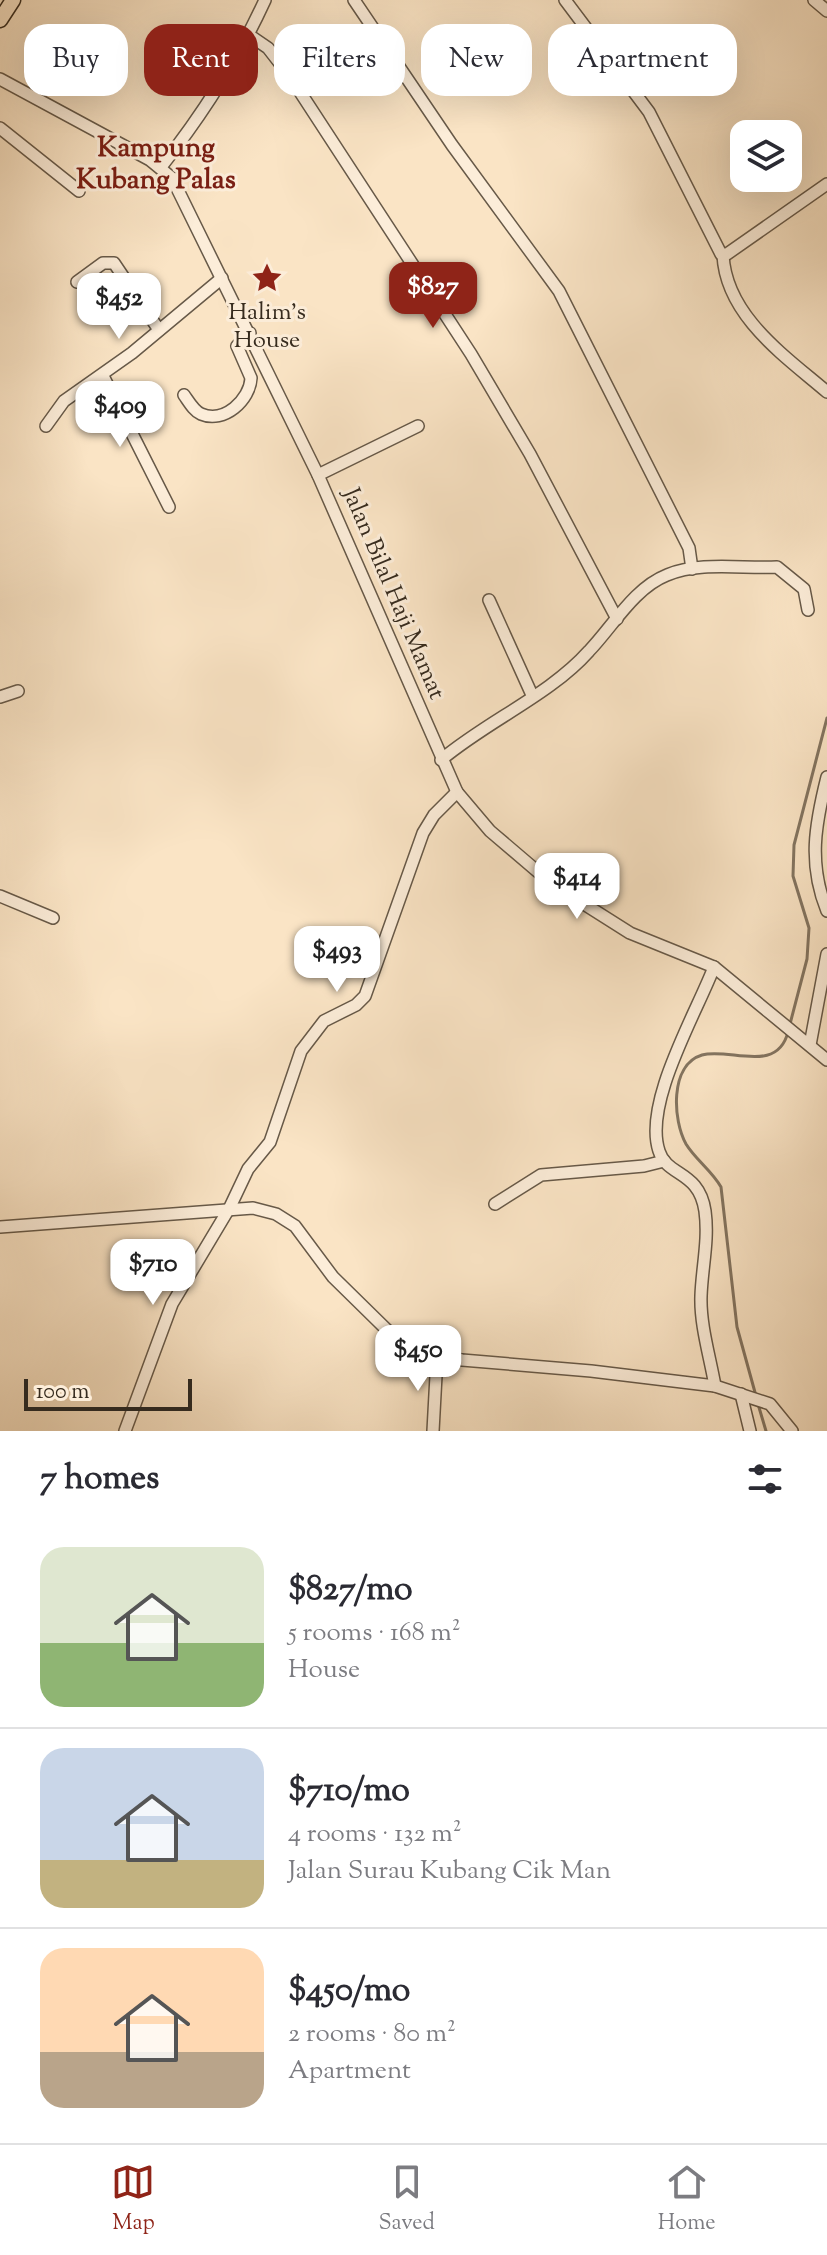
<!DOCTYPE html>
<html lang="en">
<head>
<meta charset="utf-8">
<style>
	body { margin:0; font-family:"Sorts Mill Goudy",serif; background:#f7f7f7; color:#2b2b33; height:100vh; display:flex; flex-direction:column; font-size:30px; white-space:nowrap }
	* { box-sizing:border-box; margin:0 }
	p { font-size:26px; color:#7c7c81 }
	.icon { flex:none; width:44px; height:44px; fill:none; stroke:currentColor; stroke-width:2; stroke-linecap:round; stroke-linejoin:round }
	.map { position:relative; height:1431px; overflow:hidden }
	.panel { display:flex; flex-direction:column; background:#fff; flex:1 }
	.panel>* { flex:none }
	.guide { position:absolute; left:24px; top:24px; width:780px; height:72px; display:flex; gap:16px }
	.fabs { position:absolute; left:730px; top:120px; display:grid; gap:16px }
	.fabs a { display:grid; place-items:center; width:72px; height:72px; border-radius:16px; background:#fff; box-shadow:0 8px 32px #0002; font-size:40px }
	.scale { position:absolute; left:24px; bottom:20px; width:168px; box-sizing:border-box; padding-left:8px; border:4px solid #362b1e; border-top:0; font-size:22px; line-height:28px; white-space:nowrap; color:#362b1e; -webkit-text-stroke:6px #fcedd9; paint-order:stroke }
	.price { position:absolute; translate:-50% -68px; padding:0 18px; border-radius:16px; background:#fff; color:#222; font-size:26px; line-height:52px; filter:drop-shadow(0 2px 4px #0008) }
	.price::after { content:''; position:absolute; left:50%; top:48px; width:24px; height:18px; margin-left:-12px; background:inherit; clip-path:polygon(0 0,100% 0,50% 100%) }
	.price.active { background:#8f2418; color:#fff }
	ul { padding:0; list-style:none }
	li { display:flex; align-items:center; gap:24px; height:200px; padding:0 40px }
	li+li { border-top:2px solid #e1e1e2 }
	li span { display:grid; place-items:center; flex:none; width:224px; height:160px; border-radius:24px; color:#555 }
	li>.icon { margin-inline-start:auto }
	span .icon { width:96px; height:96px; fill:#fffc; stroke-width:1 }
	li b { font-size:34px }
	h2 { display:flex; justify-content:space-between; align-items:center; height:96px; padding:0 40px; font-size:34px }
	.tag { padding:0 28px; border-radius:24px; background:#fff; box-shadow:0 8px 32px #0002; font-size:28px; line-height:72px }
	.tag.active { background:#8f2418; color:#fff }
	.tabs { display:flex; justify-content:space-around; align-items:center; height:112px; border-top:2px solid #e1e1e2; background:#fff; font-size:22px; color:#7c7c81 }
	.tabs a { display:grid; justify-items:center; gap:4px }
	.tabs .active { color:#8f2418 }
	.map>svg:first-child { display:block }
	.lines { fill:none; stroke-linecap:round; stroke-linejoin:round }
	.stream { stroke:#837460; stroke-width:3 }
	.minor-casing { stroke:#675948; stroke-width:14 }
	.major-casing { stroke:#362b1e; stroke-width:17 }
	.minor { stroke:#fcedd9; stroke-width:11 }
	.major { stroke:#fae4c5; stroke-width:14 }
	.labels { text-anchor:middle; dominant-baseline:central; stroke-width:6; stroke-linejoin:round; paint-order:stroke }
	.poi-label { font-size:24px; fill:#362b1e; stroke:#fcedd9 }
	.street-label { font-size:24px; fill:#362b1e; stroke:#fcedd9 }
	.quarter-label { font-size:28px; font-weight:bold; fill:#7a1f14; stroke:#fcedd9 }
</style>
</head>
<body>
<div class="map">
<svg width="827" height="1431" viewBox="0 0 827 1431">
	<rect width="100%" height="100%" fill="#fae4c5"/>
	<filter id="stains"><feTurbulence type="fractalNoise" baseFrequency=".0025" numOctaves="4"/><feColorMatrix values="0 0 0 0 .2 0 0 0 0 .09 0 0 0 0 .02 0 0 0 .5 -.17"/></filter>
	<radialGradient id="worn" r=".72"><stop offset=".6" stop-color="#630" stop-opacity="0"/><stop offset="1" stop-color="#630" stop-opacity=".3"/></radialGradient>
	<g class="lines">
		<g class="stream">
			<polyline points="790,1024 807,959 809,928 793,876 794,845 827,718"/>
			<path d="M756,1396l-19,-69 -16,-140c-9,-16 -26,-28 -35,-43 -13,-23 -17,-79 16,-89 27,-8 75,20 86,-23"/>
			<polyline points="758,1404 766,1431"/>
		</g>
		<g class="minor-casing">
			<g id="minor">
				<polyline points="354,0 452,145 559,291 689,548 692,569"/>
				<polyline points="565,0 649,112 721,254 727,254 827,184"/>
				<polyline points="814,0 827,11"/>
				<polyline points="249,35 268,48 289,75 471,354 530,454 617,619"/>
				<polyline points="0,79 150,160 172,178 318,475 457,792 490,831 551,883 630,933 714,967 827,1060"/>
				<polyline points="0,128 79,191"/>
				<path d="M161,167c42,-53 76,-106 104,-167"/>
				<path d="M723,255c3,61 62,101 104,137"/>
				<polyline points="77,282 103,263 114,263 159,330"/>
				<polyline points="103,376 169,507"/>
				<path d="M184,395c5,7 10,16 17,19 23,10 49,-14 50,-36l-14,-32 13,-13"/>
				<polyline points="46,426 64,401 132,353 222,278"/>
				<polyline points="318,475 418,426"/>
				<polyline points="489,600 532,695"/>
				<polyline points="0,697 18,691"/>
				<path d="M441,760c46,-39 109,-65 148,-109 24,-25 45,-63 78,-76 33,-14 76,-6 110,-8l27,22 4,21"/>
				<path d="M827,777c-12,48 -19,87 0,134"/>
				<polyline points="0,896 53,918"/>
				<path d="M714,967c-18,47 -71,136 -55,184 8,26 40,19 46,60 4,29 -3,56 -4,85 -1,29 9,61 14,90"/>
				<polyline points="810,1045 827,954"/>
				<polyline points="495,1204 541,1175 644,1166 664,1161"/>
				<polyline points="0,1227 253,1208 276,1214 295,1226 333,1277 387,1330 415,1350 462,1360 591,1371 715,1386 770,1404 792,1431"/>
				<polyline points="741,1394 750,1431"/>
				<polyline points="125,1431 172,1304 230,1207 248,1169 270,1142 301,1051 324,1021 356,1005 365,996 423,833 434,815 457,792"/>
				<polyline points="433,1431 437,1357"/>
			</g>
		</g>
		<g class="major-casing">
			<polyline id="major" points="0,20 13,0"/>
		</g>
		<use href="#minor" class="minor"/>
		<use href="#major" class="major"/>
	</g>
	<defs>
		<g id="sight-bare" transform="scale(2.4)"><path d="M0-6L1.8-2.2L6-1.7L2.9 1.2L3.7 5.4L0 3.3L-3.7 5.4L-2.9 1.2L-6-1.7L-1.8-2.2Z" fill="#8f2418" stroke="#fcedd9" stroke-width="2.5" paint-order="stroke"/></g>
	</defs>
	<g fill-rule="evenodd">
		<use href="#sight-bare" x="267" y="278"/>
	</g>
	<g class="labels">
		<g class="poi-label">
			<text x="267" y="313">Halim's<tspan x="267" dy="28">House</tspan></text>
		</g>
		<g class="street-label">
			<text transform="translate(393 594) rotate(67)">Jalan Bilal Haji Mamat</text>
		</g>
		<g class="quarter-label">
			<text x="156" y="149">Kampung<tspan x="156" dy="32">Kubang Palas</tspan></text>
		</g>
	</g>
	<rect width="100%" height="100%" filter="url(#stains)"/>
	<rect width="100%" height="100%" fill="url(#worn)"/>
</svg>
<div class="fabs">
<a><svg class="icon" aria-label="layers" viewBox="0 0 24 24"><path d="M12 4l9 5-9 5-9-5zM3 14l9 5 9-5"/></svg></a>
</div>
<div class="scale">100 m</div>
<b class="price active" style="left:433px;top:330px">$827</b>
<b class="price" style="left:119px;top:341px">$452</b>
<b class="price" style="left:120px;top:449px">$409</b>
<b class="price" style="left:577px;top:921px">$414</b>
<b class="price" style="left:337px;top:994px">$493</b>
<b class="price" style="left:153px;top:1307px">$710</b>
<b class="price" style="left:418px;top:1393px">$450</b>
<div class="guide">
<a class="tag">Buy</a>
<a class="tag active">Rent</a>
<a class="tag">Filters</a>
<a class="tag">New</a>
<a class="tag">Apartment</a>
</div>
</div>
<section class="panel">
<h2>7 homes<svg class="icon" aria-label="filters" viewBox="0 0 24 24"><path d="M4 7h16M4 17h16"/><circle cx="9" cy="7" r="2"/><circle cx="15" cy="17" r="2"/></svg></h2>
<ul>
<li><span style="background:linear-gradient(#dfe7d0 60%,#8fb573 0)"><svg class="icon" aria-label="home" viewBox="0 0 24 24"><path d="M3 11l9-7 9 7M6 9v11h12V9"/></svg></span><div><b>$827/mo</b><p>5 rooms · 168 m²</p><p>House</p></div></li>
<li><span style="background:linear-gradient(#c9d6e8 70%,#c2b280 0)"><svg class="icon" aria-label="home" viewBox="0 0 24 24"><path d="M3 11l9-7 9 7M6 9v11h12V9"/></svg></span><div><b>$710/mo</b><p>4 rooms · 132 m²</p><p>Jalan Surau Kubang Cik Man</p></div></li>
<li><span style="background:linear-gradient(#ffd9b3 65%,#b9a48a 0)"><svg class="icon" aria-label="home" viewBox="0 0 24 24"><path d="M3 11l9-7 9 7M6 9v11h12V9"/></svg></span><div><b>$450/mo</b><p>2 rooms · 80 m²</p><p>Apartment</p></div></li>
</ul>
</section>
<nav class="tabs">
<a class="active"><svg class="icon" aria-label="map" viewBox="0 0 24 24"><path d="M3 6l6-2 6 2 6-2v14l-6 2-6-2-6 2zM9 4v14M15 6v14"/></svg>Map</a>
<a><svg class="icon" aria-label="saved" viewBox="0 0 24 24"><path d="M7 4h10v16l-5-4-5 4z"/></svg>Saved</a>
<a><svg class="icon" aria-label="home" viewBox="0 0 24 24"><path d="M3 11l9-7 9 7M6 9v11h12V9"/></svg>Home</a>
</nav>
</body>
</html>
